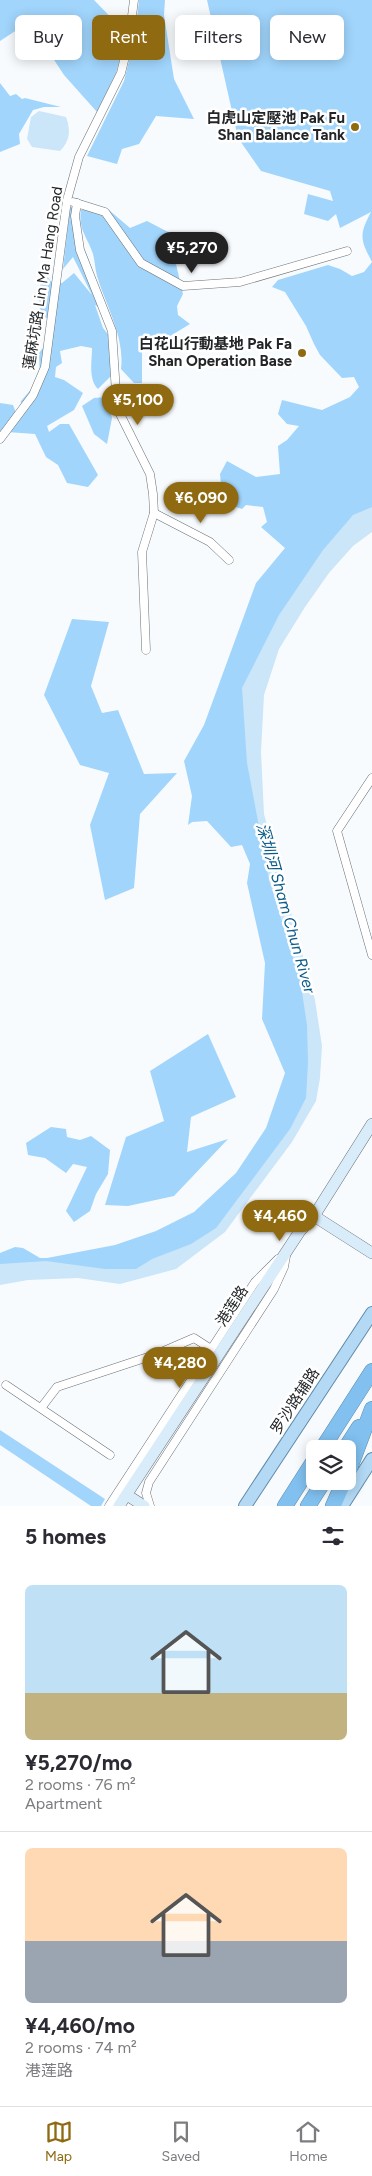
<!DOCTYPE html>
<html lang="en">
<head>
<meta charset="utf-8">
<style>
	body { margin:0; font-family:Figtree,"Noto Sans SC",sans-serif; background:#f2f2f3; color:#2b2b33; height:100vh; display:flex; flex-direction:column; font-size:19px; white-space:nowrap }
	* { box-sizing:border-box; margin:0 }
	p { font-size:16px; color:#7c7c81 }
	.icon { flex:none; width:28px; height:28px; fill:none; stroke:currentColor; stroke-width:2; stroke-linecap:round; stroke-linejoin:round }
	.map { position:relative; height:1506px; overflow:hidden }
	.panel { display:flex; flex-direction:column; background:#fff; flex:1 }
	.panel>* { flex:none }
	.hud { position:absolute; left:15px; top:15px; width:342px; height:45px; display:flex; gap:10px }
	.tools { position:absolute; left:306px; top:1440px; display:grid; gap:10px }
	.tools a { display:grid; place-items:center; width:50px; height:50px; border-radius:8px; background:#fff; box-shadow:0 2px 12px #0003; font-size:25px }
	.price { position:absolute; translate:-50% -42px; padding:0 11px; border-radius:18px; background:#8f6a10; color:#fff; font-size:16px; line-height:32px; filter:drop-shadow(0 1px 2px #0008) }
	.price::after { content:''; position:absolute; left:50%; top:30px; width:15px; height:11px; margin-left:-8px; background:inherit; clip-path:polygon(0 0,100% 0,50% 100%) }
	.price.on { background:#222; color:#fff }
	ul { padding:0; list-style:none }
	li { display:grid; align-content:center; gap:10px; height:265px; padding:0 25px }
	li+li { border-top:1px solid #e1e1e2 }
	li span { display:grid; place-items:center; height:155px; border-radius:8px; color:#555 }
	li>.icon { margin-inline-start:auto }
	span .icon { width:90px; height:90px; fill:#fffc; stroke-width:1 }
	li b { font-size:21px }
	h2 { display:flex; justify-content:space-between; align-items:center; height:60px; padding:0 25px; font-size:21px }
	.pill { padding:0 18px; border-radius:8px; background:#fff; box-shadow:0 2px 12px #0003; font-size:18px; line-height:45px }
	.pill.on { background:#8f6a10; color:#fff }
	.tabs { display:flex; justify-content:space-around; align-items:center; height:70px; border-top:1px solid #e1e1e2; background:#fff; font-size:14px; color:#7c7c81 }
	.tabs a { display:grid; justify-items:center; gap:2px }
	.tabs .on { color:#8f6a10 }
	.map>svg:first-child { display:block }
	.green { fill:#a1d5fc }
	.water { fill:#cbe5f9 }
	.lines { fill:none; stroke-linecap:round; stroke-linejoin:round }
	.street-casing { stroke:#6b7277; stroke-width:9 }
	.secondary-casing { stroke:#6b7277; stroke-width:12 }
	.primary-casing { stroke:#608aa9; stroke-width:14 }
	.highway-casing { stroke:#608aa9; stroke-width:16 }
	.street { stroke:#fff; stroke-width:8 }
	.secondary { stroke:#d9ecfa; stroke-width:11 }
	.primary { stroke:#b3d9f5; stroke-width:12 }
	.highway { stroke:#81c0ef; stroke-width:15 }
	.poi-dot { fill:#8f6a10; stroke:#fff; stroke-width:2 }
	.labels { text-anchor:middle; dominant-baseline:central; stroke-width:5; stroke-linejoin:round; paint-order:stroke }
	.poi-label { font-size:15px; font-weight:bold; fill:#232628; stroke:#fff; text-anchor:end }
	.street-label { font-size:15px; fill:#232628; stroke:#fff }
	.water-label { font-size:16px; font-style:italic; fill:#0a5b89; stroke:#fff }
</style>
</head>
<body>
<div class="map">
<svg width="372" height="1506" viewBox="0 0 372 1506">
	<rect width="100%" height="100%" fill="#f8fbfe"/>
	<g class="green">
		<polygon points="0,0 94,0 127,34 116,73 97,112 64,75 29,22 0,41"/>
		<polygon points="139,0 165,0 164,15 174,79 194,119 156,116 139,144 122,149 117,164 87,156 124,81 135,37"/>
		<path d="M207,0h165v518l-18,8 -105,167 19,161 45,153 3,66 -26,68 -82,98 -62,32 -146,3v-21l15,-6 8,1 17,10h7l68,-13 41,-14 38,-19 42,-39 30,-45 19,-55 -23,-54 3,-56 -18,-80 3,-19 -8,-19 -11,2 -24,-26 -15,1 -4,3 4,-29 -8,-35 20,-36 52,-142 29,-35 -24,-21 6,-5 -4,-15 -17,-2 -4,4 -9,-3 -20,2 9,-14 -2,-20 7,-13 29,16 24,-3 -2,-28 9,-6 12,-14 -12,-2 -9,-10 4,-14 40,10 28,-13 9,-10 -5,-10 -12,1 -22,-23 -6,-11 -8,-18 -21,-34 -13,-5 6,-7 50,-15 12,4 12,7 12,-4 8,-10c-12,-23 -13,-27 -1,-50l-31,16 -4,-14 -8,7 -24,-7 4,-20 25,7 -3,-10 -69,-20 -23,-33z"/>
		<polygon points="0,83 10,96 16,94 22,99 25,98 61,107 44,107 33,110 19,134 20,144 0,152"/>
		<path d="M72,207c3,26 11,36 19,59 5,14 7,28 9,42l-5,-3 8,23 12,15 2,27 -19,19c-10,-10 -6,-28 -6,-41l-11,-2 -21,5 2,12 -6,4 -1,10 9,3 19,13 -9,17 -27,16 2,6 11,-8h9l29,51 -10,12 -21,-4 -9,-18 -12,-8 -11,-23 -28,-2 -7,8v-37l13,2 6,16 2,-20 19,-22 -1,-26 9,-12 1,-22 -11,-4 3,-11 -5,-8 9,-22 9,11 8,-2 12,-10 18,22 -19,-38 -10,12 7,-61z"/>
		<path d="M81,210h28l21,18 17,-7 23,12 -7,11 9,3 11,47 -6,12 1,9 12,9 -38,23 -10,-12v48h-8l-13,-14c4,-32 -15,-63 -24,-93 -2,-7 -2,-15 -4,-22 -6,-18 -15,-24 -12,-44z"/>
		<polygon points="106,397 112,418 107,444 94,434 82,406 94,398"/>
		<polygon points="72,619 109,622 91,686 102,713 118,710 144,774 177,773 140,814 134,888 105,900 90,825 109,773 80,765 44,695"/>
		<polygon points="208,1034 236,1097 191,1117 187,1152 228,1139 174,1196 128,1206 105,1205 126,1137 164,1121 150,1071"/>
		<polygon points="51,1127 66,1129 67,1137 80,1140 91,1136 110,1150 108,1174 96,1194 90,1211 74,1222 66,1211 87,1167 73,1164 66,1173 45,1158 28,1155 26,1143"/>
		<polygon points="0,1430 105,1499 101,1506 91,1506 0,1445"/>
	</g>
	<g class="water">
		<path d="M39,111l27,6c5,13 4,24 -6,34l-28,-4 -5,-8 4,-22z"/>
		<polygon points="372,507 372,532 353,546 329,573 305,607 279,649 264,695 261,752 264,814 315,1000 322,1046 320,1078 316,1101 292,1142 225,1232 176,1269 120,1284 78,1278 28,1280 0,1285 0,1264 46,1261 105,1269 136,1269 152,1259 191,1244 216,1228 290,1129 306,1098 308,1062 307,1025 300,979 269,880 247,763 242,688 279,615 323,550 353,515"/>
	</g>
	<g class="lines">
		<g class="street-casing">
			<g id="street">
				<polyline points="73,202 105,212 141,263 183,286 240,282 347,251"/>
				<polyline points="77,203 75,216 80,250 112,331 117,408 150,474 153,494 154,513 142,552 146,650"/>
				<polyline points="0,439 33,395 45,367 67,200 79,157 121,73 129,40 134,0"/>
				<polyline points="154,513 210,542 229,560"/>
				<polyline points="372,778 337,831 372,955"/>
				<polyline points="6,1385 110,1455"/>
				<polyline points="41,1408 57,1387 157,1354 194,1338 211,1349"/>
				<polyline points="109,1506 255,1282 278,1259"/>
				<polyline points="150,1506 146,1493 149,1482 274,1289 284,1267 286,1256"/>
			</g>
		</g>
		<g class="secondary-casing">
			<g id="secondary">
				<polyline points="314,1216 372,1253"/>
				<polyline points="127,1495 144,1506"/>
				<polyline points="119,1506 300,1231 314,1216 372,1124"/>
			</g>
		</g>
		<g class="primary-casing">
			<g id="primary">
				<polyline points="245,1506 372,1313"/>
				<polyline points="342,1506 372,1459"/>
			</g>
		</g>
		<g class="highway-casing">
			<g id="highway">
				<polyline points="322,1449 372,1371"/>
				<polyline points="345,1449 359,1427"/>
				<polyline points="348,1473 372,1409"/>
				<polyline points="285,1506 315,1459"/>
				<polyline points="308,1506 324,1481"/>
				<polyline points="333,1506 344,1481"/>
			</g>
		</g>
		<use href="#street" class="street"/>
		<use href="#secondary" class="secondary"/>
		<use href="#primary" class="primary"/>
		<use href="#highway" class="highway"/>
	</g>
	<g class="poi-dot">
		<circle cx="355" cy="127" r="5"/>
		<circle cx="302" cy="353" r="5"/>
	</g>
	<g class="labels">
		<g class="poi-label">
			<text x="345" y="118">白虎山定壓池 Pak Fu<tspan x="345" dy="17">Shan Balance Tank</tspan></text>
			<text x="292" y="344">白花山行動基地 Pak Fa<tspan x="292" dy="17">Shan Operation Base</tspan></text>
		</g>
		<g class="street-label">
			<text transform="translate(43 278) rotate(-81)">蓮麻坑路 Lin Ma Hang Road</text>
			<text transform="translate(232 1306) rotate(-57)">港莲路</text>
			<text transform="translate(295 1401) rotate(-57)">罗沙路辅路</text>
		</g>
		<g class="water-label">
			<text transform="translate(286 908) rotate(74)">深圳河 Sham Chun River</text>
		</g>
	</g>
</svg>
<div class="tools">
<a><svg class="icon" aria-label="layers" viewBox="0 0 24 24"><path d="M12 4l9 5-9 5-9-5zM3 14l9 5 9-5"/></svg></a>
</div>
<b class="price on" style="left:192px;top:274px">¥5,270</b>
<b class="price" style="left:138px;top:426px">¥5,100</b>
<b class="price" style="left:201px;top:524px">¥6,090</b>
<b class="price" style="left:280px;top:1242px">¥4,460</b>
<b class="price" style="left:180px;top:1389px">¥4,280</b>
<div class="hud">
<a class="pill">Buy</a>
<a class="pill on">Rent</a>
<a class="pill">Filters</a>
<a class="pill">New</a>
</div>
</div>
<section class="panel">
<h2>5 homes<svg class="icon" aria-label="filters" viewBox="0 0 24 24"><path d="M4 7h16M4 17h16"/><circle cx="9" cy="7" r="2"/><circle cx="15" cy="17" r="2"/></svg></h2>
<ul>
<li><span style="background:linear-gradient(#bfe0f5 70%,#c2b280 0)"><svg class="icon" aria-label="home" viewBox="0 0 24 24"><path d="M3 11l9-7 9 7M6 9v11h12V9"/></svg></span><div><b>¥5,270/mo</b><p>2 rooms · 76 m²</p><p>Apartment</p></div></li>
<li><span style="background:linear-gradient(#ffd9b3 60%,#9aa5b1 0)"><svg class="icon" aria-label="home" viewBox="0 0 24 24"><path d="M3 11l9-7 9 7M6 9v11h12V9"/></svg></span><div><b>¥4,460/mo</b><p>2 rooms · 74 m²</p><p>港莲路</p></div></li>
</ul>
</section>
<nav class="tabs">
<a class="on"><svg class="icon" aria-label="map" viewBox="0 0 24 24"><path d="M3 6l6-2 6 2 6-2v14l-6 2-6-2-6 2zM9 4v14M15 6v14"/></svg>Map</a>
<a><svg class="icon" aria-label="saved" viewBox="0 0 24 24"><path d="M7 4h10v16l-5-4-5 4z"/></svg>Saved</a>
<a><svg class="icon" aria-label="home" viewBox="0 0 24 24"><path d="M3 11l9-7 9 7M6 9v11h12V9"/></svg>Home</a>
</nav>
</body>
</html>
